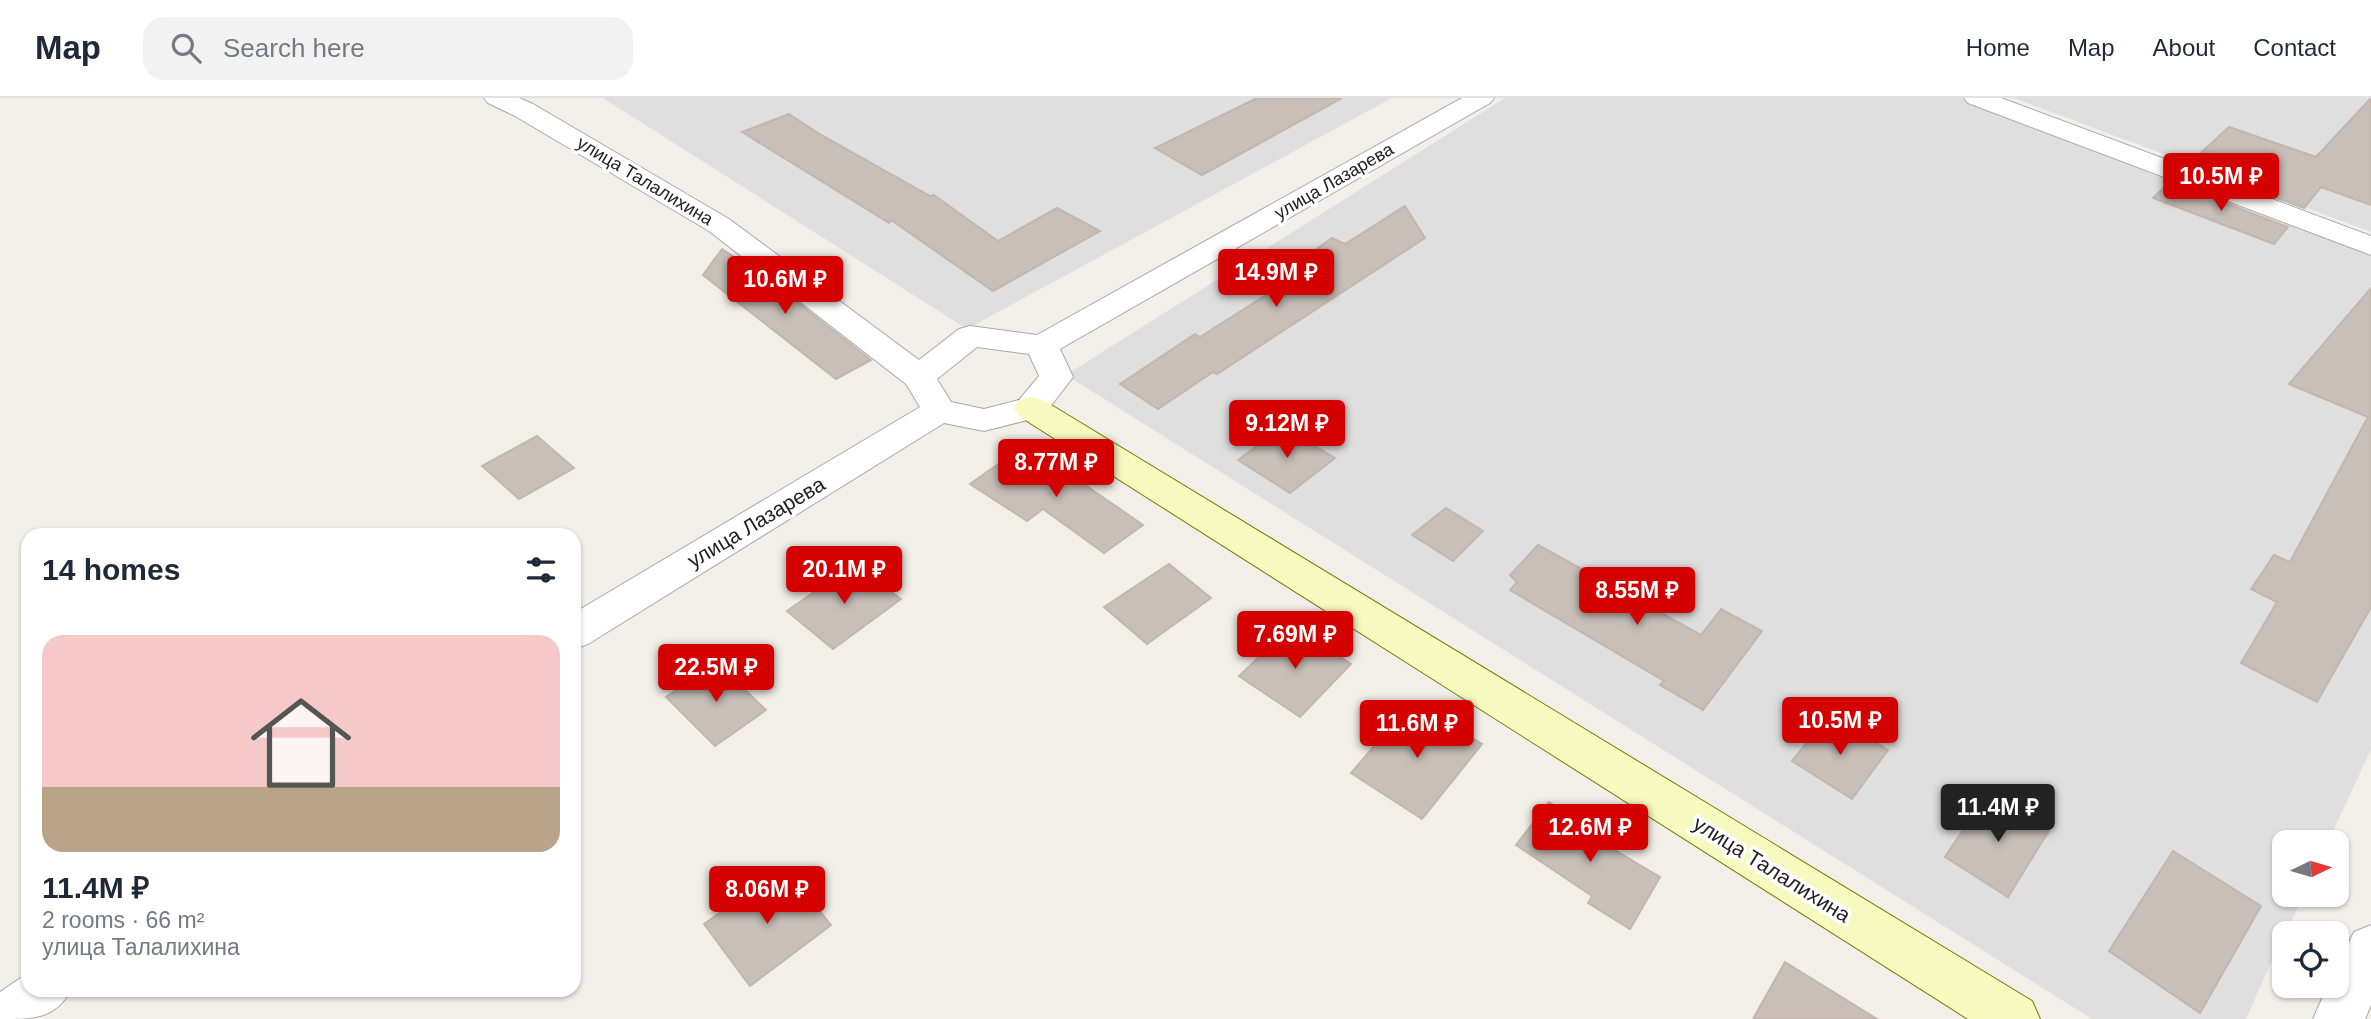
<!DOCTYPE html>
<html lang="en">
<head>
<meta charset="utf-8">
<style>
	body { margin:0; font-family:Helvetica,sans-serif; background:#f2f2f3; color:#1f2937; height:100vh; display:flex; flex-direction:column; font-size:26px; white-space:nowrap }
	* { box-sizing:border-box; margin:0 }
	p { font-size:23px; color:#747a83 }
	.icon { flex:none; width:38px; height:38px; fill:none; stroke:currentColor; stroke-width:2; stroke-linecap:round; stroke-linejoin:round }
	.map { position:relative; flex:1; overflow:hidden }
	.drawer { position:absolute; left:21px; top:430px; width:560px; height:469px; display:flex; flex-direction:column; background:#fff; border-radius:21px; box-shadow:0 2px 5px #0004 }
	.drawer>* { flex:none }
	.needle { width:46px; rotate:85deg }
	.controls { position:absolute; left:2272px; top:732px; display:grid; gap:14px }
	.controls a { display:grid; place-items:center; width:77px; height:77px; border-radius:14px; background:#fff; box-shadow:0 2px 5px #0004; font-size:35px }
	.price { position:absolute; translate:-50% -60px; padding:0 16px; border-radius:7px; background:#d40000; color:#fff; font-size:23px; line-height:46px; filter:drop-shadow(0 2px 4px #0008) }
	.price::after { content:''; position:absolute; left:50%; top:42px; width:21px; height:16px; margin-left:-10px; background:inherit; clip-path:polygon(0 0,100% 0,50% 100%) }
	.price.selected { background:#222; color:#fff }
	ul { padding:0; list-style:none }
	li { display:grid; align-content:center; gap:14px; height:371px; padding:0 21px }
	li span { display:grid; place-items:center; height:217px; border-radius:21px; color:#555 }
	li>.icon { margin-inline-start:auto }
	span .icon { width:126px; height:126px; fill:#fffc; stroke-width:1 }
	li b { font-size:30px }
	h2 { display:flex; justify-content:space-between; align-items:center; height:84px; padding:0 21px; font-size:30px }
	header { display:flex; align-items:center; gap:42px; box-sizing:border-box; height:98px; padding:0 35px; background:#fff; border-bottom:2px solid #e0e1e3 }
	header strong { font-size:33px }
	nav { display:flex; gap:38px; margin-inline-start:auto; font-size:24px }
	.search { width:490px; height:63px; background:#f2f2f3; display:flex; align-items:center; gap:18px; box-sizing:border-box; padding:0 24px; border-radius:21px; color:#747a83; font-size:26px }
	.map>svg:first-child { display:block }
	.residential { fill:#e0dfdf }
	.building { fill:#c7bfb8; stroke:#c4b6ab; stroke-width:2 }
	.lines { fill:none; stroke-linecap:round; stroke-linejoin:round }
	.street-casing { stroke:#a9a9a9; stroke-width:2 }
	.secondary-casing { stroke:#707d05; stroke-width:2 }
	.street { fill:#fff; fill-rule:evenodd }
	.secondary { fill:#f7fabf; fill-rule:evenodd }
	.labels { text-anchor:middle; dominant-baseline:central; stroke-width:7; stroke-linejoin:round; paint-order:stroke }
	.far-street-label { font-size:18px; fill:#222; stroke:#fff }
	.street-label { font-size:21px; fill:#222; stroke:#fff }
</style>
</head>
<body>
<header>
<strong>Map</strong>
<div class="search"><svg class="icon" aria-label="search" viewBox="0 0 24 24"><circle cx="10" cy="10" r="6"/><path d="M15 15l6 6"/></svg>Search here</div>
<nav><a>Home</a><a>Map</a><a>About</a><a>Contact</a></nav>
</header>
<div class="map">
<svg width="2371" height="921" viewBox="0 0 2371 921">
	<rect width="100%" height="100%" fill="#f2efe9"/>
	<g class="residential">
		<polygon points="603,0 1392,0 967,231"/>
		<polygon points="1505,0 1962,0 2020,25 2371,151 2371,651 2328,744 2284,744 2284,796 2304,796 2286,835 2284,835 2246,921 2092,921 1066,277"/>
		<polygon points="2014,0 2371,0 2371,134"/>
	</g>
	<g class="building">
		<polygon points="1257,0 1342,0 1202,77 1155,50"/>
		<polygon points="2371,0 2371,107 2321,89 2304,110 2188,67 2229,29 2316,59"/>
		<polygon points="789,16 818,35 930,98 934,97 998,143 1057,110 1100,133 993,193 891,122 889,125 742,34"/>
		<polygon points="2170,84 2288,129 2274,146 2153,100"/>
		<polygon points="1405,108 1425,140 1217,276 1213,274 1158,311 1120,286 1195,236 1200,239 1296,178 1286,173 1332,140 1345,146"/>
		<polygon points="722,151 771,184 871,262 836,281 703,177"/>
		<polygon points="2371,190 2371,509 2317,604 2241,565 2277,504 2251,491 2274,457 2290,464 2368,319 2289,286"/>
		<polygon points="1283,329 1335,360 1290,395 1238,362"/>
		<polygon points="537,338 574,370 519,401 482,368"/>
		<polygon points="1024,348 1075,380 1143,427 1104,455 1043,411 1027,423 970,386"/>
		<polygon points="1446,410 1483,433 1453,463 1412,437"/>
		<polygon points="1538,447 1701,537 1721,511 1762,533 1703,612 1660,587 1664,583 1510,492 1517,484 1510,477"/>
		<polygon points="854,466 901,501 833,551 787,513"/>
		<polygon points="1169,466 1211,500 1147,546 1104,509"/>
		<polygon points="1291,528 1351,566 1300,619 1239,578"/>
		<polygon points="717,565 766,612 715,648 666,599"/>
		<polygon points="1412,604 1482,646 1422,721 1351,675"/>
		<polygon points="1829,617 1888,652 1852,701 1792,663"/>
		<polygon points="1988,694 2050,731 2008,799 1945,759"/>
		<polygon points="1549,704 1601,738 1598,742 1660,779 1630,831 1588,805 1592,798 1516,747"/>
		<polygon points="2173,753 2261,808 2200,915 2109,853"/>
		<polygon points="784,769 831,827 750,888 704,826"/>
		<polygon points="1785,864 1877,921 1753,921"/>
	</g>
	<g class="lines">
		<g class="street-casing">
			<g id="street">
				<path d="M484,0h35l14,6 196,115 190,141 40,-31 11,-3 67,9 425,-237h32l-4,5 -430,246 13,28 -30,39 -59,15 -40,-8 -356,221 -14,5v-36l346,-206 -14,-23 -197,-153 -194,-115 -27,-13zM977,249l52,7 10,22 -20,24 -35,9 -33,-7 -14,-23z"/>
				<polygon points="1964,0 2001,0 2371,138 2371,157 1968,5"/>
				<polygon points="2371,827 2371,907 2365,921 2313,921 2328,887 2336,887 2336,871 2354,834"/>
				<path d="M28,875v17h43c-16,29 -37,29 -71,29v-27z"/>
			</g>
		</g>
		<g class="secondary-casing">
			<polygon id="secondary" points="1031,299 1043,302 2032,903 2040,921 1968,921 1019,318 1014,310 1019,302"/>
		</g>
		<use href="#street" class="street"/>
		<use href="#secondary" class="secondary"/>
	</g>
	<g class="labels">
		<g class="far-street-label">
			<text transform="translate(645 83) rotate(31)">улица Талалихина</text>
			<text transform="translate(1334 83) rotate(-30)">улица Лазарева</text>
		</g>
		<g class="street-label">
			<text transform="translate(756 424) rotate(-31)">улица Лазарева</text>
			<text transform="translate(1772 771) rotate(32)">улица Талалихина</text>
		</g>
	</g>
</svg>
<div class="controls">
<a><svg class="needle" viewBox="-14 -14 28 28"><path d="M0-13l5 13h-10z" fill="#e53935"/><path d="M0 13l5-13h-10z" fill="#747a83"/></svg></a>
<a><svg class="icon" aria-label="locate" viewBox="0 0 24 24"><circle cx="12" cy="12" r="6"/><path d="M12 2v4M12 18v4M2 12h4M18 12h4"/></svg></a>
</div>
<b class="price" style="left:2221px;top:115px">10.5M ₽</b>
<b class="price" style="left:1276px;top:211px">14.9M ₽</b>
<b class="price" style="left:785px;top:218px">10.6M ₽</b>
<b class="price" style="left:1287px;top:362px">9.12M ₽</b>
<b class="price" style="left:1056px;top:401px">8.77M ₽</b>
<b class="price" style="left:844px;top:508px">20.1M ₽</b>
<b class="price" style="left:1637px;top:529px">8.55M ₽</b>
<b class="price" style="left:1295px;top:573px">7.69M ₽</b>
<b class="price" style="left:716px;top:606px">22.5M ₽</b>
<b class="price" style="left:1840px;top:659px">10.5M ₽</b>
<b class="price" style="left:1417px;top:662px">11.6M ₽</b>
<b class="price selected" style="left:1998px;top:746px">11.4M ₽</b>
<b class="price" style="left:1590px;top:766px">12.6M ₽</b>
<b class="price" style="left:767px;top:828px">8.06M ₽</b>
<section class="drawer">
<h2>14 homes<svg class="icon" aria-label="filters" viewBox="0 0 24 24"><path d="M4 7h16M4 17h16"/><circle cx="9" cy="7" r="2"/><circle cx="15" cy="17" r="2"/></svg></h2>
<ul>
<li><span style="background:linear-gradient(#f6c9c9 70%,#b9a48a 0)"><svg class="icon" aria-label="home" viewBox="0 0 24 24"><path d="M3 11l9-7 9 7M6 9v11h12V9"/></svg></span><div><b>11.4M ₽</b><p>2 rooms · 66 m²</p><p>улица Талалихина</p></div></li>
</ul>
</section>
</div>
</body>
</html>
